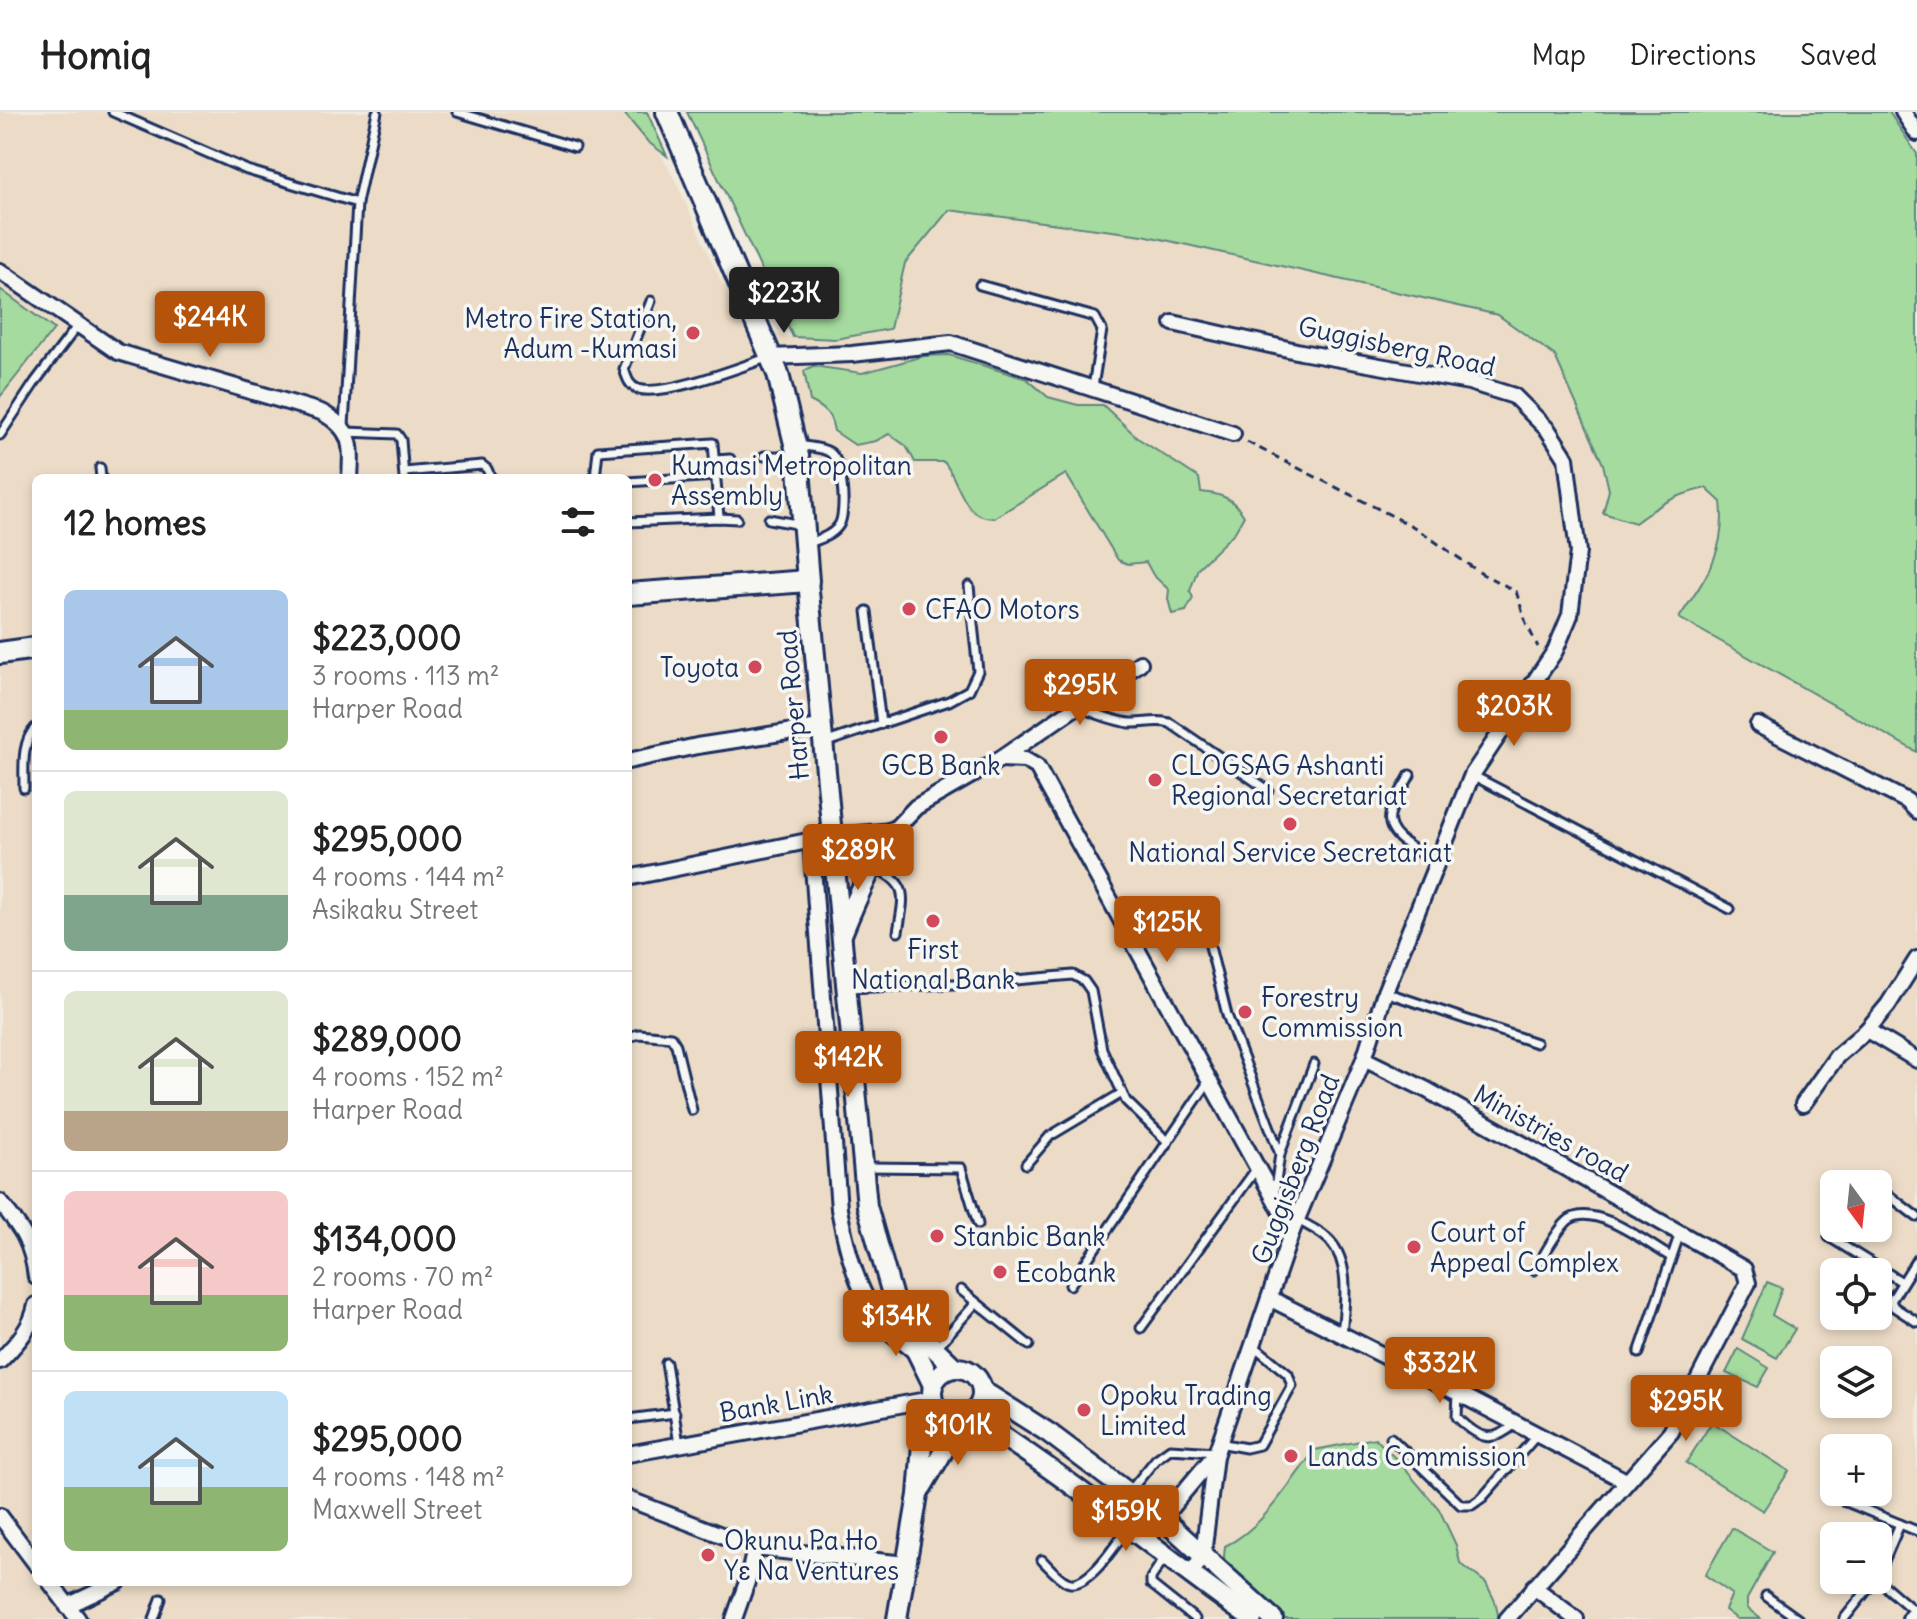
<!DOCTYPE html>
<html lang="en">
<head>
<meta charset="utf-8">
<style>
	body { margin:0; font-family:Delius,sans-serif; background:#f2f2f2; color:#222; height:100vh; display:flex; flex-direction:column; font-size:30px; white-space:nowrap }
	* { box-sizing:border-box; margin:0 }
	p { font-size:26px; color:#767676 }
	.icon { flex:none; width:44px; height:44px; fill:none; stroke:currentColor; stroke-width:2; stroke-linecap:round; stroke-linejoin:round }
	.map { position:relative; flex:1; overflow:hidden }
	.side { position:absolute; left:32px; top:362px; width:600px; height:1112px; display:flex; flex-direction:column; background:#fff; border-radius:12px; box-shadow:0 4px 12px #0003 }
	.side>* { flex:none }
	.needle { width:52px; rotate:165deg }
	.controls { position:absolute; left:1820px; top:1058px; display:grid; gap:16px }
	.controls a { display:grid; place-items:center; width:72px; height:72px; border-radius:12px; background:#fff; box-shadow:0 4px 12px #0003; font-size:40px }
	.price { position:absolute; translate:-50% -68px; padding:0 18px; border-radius:8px; background:#b45309; color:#fff; font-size:26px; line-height:52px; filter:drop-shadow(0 2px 4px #0008) }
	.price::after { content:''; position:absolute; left:50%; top:48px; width:24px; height:18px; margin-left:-12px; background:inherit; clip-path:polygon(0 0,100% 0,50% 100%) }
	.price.active { background:#222; color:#fff }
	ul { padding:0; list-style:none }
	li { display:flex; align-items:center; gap:24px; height:200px; padding:0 32px }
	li+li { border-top:2px solid #e0e0e0 }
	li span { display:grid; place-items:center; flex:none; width:224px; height:160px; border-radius:12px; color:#555 }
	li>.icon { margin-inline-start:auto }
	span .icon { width:96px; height:96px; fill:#fffc; stroke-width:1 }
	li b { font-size:34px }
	h2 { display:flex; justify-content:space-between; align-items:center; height:96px; padding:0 32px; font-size:34px }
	header { display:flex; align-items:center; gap:48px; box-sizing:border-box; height:112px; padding:0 40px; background:#fff; border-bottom:2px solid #e0e0e0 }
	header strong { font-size:38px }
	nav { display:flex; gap:44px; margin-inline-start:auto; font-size:28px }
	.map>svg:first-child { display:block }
	.built { fill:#ecdcc7; fill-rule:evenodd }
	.green { fill:#a5db9f; stroke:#60857e; stroke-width:2 }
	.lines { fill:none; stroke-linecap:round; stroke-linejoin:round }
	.service-casing { stroke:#1b2f5e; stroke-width:13 }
	.minor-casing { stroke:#1b2f5e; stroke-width:20 }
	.tertiary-casing { stroke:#1b2f5e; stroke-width:24 }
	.secondary-casing { stroke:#1b2f5e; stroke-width:26 }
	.path { stroke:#1b2f5e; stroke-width:3; stroke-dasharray:8 6; stroke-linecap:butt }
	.service { stroke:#f6f6f2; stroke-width:7 }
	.minor { stroke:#f6f6f2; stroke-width:14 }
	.tertiary { stroke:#f6f6f2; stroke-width:18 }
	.secondary { stroke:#f6f6f2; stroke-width:20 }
	.poi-dot { fill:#d1495b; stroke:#f6f6f2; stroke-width:3 }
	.labels { text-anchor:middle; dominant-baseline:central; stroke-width:7; stroke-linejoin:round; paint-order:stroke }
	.poi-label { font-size:26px; fill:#1b2f5e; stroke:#f6f6f2; text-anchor:start }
	.street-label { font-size:26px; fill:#1b2f5e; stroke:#f6f6f2 }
</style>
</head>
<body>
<header>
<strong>Homiq</strong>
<nav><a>Map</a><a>Directions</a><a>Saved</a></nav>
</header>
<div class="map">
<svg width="1917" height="1507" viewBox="0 0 1917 1507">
	<rect width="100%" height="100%" fill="#f1eade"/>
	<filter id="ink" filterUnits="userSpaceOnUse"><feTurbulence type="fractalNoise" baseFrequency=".0125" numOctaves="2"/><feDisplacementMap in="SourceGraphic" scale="16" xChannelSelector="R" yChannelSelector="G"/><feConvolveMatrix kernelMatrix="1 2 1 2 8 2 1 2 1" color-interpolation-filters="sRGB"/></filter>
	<g filter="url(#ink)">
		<path class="built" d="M0,0h638l38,70 65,143 52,12 97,-8 15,-66 44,-53 194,25 355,80 57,41 48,108 6,27 26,32 23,-18 20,-11 28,-6 15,14v41l-10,27 -32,48 238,134v842l-18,25h-1899zM36,366h592v1104h-592zM1834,1072h44v44h-44zM1834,1160h44v44h-44zM1834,1248h44v44h-44zM1834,1336h44v44h-44zM1834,1424h44v44h-44z"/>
		<g class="green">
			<polygon points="623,0 647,0 667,44 648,30"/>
			<path d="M687,0h1202l28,42v598l-238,-134c26,-39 48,-67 42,-116l-15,-14c-31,7 -46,16 -71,35l-32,-10 6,-23 -6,-26 -48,-108 -57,-41 -355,-80 -194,-25 -44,53 -15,66 -54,10 -43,-2z"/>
			<polygon points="0,177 54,217 0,285"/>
			<path d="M949,243l78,24 21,18 30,8h25l36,34 60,39 2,14c21,2 32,6 43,24l-9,16 -37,36 -8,23 3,7 -7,13 -14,3 -4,-15 1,-9 -16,-15 -7,-13 -18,2 -10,-4 -52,-86 -72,44c-32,1 -34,-37 -50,-56h-29l-9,-16 -17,-12 -13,7 -21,4 -21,-14c-3,-17 -8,-22 -24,-30l-6,-30 9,-5 49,7 62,-17z"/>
			<polygon points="1767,1170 1782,1176 1772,1203 1795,1217 1777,1246 1742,1227"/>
			<polygon points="1738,1237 1769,1256 1758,1275 1726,1261"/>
			<polygon points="1712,1310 1789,1359 1763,1399 1686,1351"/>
			<path d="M1375,1326l25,25 39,46 17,36 4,18 26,20 9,18 4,18h-218l-53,-43 -4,-19 1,-11c37,-17 65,-64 90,-96z"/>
			<polygon points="1732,1416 1773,1440 1747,1487 1747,1496 1761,1507 1737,1507 1725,1498 1732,1482 1705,1463"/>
		</g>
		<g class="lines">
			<g class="service-casing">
				<g id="service">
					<polyline points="113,0 247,58 357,91"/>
					<polyline points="457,0 575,35"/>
					<polyline points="980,173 1095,205 1102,218 1093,275"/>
					<path d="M651,189l-27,68c3,9 5,17 14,20 26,8 102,-22 129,-31"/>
					<polyline points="344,314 357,91 377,0"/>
					<polyline points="346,320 397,322 401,328 404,366"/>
					<polyline points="0,323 35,270 78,213"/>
					<path d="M798,333c9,2 23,2 31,7 14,8 18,60 10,73 -7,11 -20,14 -32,19"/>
					<polyline points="764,344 794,344"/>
					<polyline points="715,348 730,347"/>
					<polyline points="100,356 101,366"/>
					<polyline points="404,360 482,353 487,357 491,366"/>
					<polyline points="595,366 598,339 713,331 719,406"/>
					<polyline points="628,370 716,364"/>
					<polyline points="769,407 802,413"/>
					<polyline points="628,410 719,406 737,407"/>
					<polyline points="867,499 881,612"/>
					<path d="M1078,595c17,6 34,14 52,16 13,1 26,-4 40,0l98,67"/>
					<polyline points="824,631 949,589 969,578 978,559 969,474"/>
					<path d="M1410,663c-6,12 -17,27 -20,40 -5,23 32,38 46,48"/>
					<polyline points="1472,663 1730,797"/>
					<path d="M24,676c0,-21 -3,-46 12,-61"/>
					<path d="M874,755c36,18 30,28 24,65"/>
					<polyline points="1203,806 1227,903 1280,1042 1274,1084"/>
					<polyline points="847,876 980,871 1073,863 1084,869 1091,879 1102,937 1126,989 1168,1030"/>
					<polyline points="1385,880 1536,931"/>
					<polyline points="628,925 639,922 671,925 676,933 692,998"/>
					<polyline points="1280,1042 1314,952"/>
					<polyline points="1026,1052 1050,1024 1122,981"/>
					<polyline points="865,1055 961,1056 978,1112"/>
					<polyline points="1868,1068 1874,1072"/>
					<polyline points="1878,1075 1917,1105"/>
					<path d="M1298,1108c10,6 24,12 32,21 22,24 14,65 12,94"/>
					<polyline points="1829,1125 1902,1170"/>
					<polyline points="1917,1147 1891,1189 1894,1195 1917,1210"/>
					<path d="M1534,1158c9,-12 24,-43 36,-51 26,-16 78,25 101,38"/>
					<polyline points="1070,1173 1209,969"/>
					<polyline points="961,1178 1029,1233"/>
					<polyline points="1141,1216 1257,1056"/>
					<polyline points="937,1235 976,1191"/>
					<polyline points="1639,1241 1680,1121"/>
					<polyline points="666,1251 679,1332"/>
					<path d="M1458,1281l-1,24c21,21 35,28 58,7"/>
					<polyline points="628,1307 675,1301"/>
					<polyline points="1391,1326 1461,1393 1472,1393 1482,1386 1537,1323"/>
					<polyline points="1219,1331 1246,1336 1259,1333 1292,1274 1288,1262 1254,1234"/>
					<polyline points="1129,1380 1156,1347 1170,1337 1216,1340"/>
					<polyline points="1844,1389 1917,1419"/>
					<polyline points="1165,1445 1151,1466 1151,1472 1195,1507"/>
					<path d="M1042,1448c7,7 16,18 25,22 20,9 49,-38 60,-53"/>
					<polyline points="1878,1463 1900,1412"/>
					<polyline points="1878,1468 1915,1500"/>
					<polyline points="1766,1484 1798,1507"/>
					<polyline points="154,1507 161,1487"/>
					<polyline points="1844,1507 1875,1468"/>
				</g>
			</g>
			<g class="minor-casing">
				<g id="minor">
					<polyline points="1903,0 1917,21"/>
					<path d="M0,159l118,81 203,60c32,17 31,33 29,66"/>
					<polyline points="1173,211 1301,240 1469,270 1514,284 1548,318 1566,346 1578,440 1570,503 1555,539 1472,663 1385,880 1364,947 1292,1119 1215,1344 1203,1443 1190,1464"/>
					<polyline points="769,245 852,242 951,231 1233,322"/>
					<polyline points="1758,613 1907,689 1917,699"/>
					<polyline points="1000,647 1025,648 1037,655 1292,1119"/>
					<polyline points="628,649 697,634 820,615"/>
					<path d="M811,728l28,369c8,41 19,89 49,121 7,7 17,13 25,20"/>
					<polyline points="628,766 832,724 893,719 916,695 1000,647 1140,551"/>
					<polyline points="1867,918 1917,948"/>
					<polyline points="1364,947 1427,978 1744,1157 1748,1171 1671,1320 1507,1507"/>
					<polyline points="1803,992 1837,944 1867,918 1888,893 1917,847"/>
					<path d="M0,1090c21,26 32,40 36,75"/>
					<polyline points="1271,1187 1458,1281 1626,1369"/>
					<path d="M0,1249c15,-16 32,-33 36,-56"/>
					<polyline points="628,1342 932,1287"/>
					<polyline points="628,1387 755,1436 906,1452"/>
					<polyline points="0,1404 36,1452"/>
					<polyline points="1146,1430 1162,1406 1214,1344"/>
					<polyline points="50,1470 78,1507"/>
					<polyline points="1534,1475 1576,1507"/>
					<polyline points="67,1494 118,1470"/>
					<polyline points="734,1507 748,1467 755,1436"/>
				</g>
			</g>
			<g class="tertiary-casing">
				<g id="tertiary">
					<polyline points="808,469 867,1094 897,1200 933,1273"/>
					<path d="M843,820c14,-35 30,-70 50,-101"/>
					<polyline points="905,1208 955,1256"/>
					<circle cx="957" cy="1281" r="25"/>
					<polyline points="983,1279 1049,1321 1162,1406 1273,1507"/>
					<path d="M969,1303c100,61 187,137 283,204"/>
					<polyline points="919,1380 963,1306"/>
					<polyline points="897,1507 918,1383 922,1332 936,1295"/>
					<polyline points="1912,1507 1917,1502"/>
				</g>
			</g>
			<g class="secondary-casing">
				<g id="secondary">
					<polyline points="628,482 808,469 798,344 778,262 667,0"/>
					<polyline points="0,541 36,536"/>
				</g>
			</g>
			<polyline class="path" points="1247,330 1414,415 1482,462 1516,479 1526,511 1538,535"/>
			<use href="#service" class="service"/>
			<use href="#minor" class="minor"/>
			<use href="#tertiary" class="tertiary"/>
			<use href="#secondary" class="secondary"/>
		</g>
	</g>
	<g class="poi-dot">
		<circle cx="693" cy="221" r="8"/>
		<circle cx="655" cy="368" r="8"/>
		<circle cx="909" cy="497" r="8"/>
		<circle cx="755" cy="555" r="8"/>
		<circle cx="941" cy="625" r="8"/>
		<circle cx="1155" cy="668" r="8"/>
		<circle cx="1290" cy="712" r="8"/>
		<circle cx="933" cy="809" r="8"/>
		<circle cx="1245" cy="900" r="8"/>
		<circle cx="937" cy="1124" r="8"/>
		<circle cx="1414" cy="1135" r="8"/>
		<circle cx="1000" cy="1160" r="8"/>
		<circle cx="1084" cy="1298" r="8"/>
		<circle cx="1291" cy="1344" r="8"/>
		<circle cx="708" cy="1443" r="8"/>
	</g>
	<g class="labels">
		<g class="poi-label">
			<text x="677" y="206" text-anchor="end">Metro Fire Station,<tspan x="677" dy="30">Adum -Kumasi</tspan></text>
			<text x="671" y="353">Kumasi Metropolitan<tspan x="671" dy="30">Assembly</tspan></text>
			<text x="925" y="497">CFAO Motors</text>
			<text x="739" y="555" text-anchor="end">Toyota</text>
			<text x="941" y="653" text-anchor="middle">GCB Bank</text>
			<text x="1171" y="653">CLOGSAG Ashanti<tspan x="1171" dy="30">Regional Secretariat</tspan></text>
			<text x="1290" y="740" text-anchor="middle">National Service Secretariat</text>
			<text x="933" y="837" text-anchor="middle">First<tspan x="933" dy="30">National Bank</tspan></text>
			<text x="1261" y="885">Forestry<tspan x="1261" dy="30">Commission</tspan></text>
			<text x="1430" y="1120">Court of<tspan x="1430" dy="30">Appeal Complex</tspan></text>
			<text x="953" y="1124">Stanbic Bank</text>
			<text x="1016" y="1160">Ecobank</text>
			<text x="1100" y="1283">Opoku Trading<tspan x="1100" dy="30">Limited</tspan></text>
			<text x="1307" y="1344">Lands Commission</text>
			<text x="724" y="1428">Okunu Pa Ho<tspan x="724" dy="30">Yɛ Na Ventures</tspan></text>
		</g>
		<g class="street-label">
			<text transform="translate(1397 234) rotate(12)">Guggisberg Road</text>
			<text transform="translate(793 593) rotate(-95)">Harper Road</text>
			<text transform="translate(1551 1021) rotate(29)">Ministries road</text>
			<text transform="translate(1295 1057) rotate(-69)">Guggisberg Road</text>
			<text transform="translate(776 1291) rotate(-10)">Bank Link</text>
		</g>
	</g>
</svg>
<div class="controls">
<a><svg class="needle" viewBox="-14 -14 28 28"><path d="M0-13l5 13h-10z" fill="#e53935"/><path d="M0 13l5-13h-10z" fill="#767676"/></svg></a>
<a><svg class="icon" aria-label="locate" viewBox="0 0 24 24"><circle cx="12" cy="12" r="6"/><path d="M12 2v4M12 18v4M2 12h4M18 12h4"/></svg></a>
<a><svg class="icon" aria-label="layers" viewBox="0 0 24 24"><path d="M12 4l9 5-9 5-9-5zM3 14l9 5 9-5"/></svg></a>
<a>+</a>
<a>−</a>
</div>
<b class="price active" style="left:784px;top:223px">$223K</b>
<b class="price" style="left:210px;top:247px">$244K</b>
<b class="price" style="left:1080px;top:615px">$295K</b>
<b class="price" style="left:1514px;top:636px">$203K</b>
<b class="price" style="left:858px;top:780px">$289K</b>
<b class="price" style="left:1167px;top:852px">$125K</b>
<b class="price" style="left:848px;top:987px">$142K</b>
<b class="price" style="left:896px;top:1246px">$134K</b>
<b class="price" style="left:1440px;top:1293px">$332K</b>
<b class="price" style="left:1686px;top:1331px">$295K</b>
<b class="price" style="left:958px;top:1355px">$101K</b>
<b class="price" style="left:1126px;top:1441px">$159K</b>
<section class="side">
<h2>12 homes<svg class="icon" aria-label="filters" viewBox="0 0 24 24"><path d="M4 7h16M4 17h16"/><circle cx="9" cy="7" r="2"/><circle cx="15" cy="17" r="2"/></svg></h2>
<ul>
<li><span style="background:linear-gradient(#a9c7e8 75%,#8fb573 0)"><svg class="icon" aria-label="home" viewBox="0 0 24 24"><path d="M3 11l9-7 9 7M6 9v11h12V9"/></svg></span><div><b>$223,000</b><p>3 rooms · 113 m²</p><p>Harper Road</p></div></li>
<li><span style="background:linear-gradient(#dfe7d0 65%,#7fa58c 0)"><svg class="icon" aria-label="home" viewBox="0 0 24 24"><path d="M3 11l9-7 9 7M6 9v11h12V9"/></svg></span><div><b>$295,000</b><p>4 rooms · 144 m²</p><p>Asikaku Street</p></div></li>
<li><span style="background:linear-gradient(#dfe7d0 75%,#b9a48a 0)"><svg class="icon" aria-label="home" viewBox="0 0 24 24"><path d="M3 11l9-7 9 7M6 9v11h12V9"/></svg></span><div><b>$289,000</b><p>4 rooms · 152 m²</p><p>Harper Road</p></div></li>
<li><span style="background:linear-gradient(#f6c9c9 65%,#8fb573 0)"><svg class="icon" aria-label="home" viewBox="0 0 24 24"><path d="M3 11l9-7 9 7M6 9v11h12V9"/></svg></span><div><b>$134,000</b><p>2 rooms · 70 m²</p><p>Harper Road</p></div></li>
<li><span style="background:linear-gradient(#bfe0f5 60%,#8fb573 0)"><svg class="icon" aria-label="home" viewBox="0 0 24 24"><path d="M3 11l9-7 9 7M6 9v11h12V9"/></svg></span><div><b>$295,000</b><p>4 rooms · 148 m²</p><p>Maxwell Street</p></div></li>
</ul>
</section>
</div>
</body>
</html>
